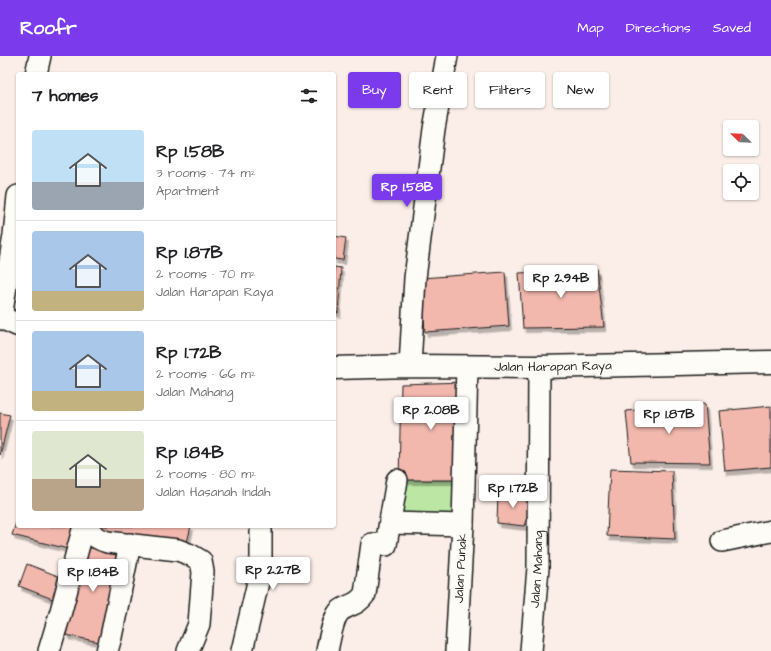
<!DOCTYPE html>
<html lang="en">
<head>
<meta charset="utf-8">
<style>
	body { margin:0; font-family:"Architects Daughter",sans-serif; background:#f2f2f2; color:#202124; height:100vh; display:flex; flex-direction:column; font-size:15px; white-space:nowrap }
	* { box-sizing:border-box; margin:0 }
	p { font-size:13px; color:#757577 }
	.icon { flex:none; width:22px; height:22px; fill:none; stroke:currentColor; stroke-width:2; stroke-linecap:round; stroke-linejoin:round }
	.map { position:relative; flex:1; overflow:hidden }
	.sheet { position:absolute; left:16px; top:16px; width:320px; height:456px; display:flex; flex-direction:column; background:#fff; border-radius:4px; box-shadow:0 1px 3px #0004 }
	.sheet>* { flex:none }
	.guide { position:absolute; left:348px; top:16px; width:363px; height:36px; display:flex; gap:8px }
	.needle { width:26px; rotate:293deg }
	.buttons { position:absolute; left:723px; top:64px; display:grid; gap:8px }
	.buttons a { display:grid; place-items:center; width:36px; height:36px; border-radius:4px; background:#fff; box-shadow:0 1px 3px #0004; font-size:20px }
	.price { position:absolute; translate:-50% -34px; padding:0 9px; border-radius:4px; background:#fff; color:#222; font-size:13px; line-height:26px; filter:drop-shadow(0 1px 2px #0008) }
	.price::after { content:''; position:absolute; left:50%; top:24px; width:12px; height:9px; margin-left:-6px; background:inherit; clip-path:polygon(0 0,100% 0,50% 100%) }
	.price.on { background:#7c3aed; color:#fff }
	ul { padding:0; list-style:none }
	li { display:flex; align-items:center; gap:12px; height:100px; padding:0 16px }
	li+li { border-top:1px solid #e0e0e0 }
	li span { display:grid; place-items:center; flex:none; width:112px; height:80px; border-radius:4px; color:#555 }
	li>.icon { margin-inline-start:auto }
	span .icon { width:48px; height:48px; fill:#fffc; stroke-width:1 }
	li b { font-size:17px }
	h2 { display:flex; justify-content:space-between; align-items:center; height:48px; padding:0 16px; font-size:17px }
	.chip { padding:0 14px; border-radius:4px; background:#fff; box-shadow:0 1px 3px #0004; font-size:14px; line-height:36px }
	.chip.on { background:#7c3aed; color:#fff }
	header { display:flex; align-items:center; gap:24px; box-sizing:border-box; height:56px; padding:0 20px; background:#7c3aed; color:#fff }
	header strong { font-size:19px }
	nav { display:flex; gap:22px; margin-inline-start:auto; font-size:14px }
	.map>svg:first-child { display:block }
	.green { fill:#bbe6a3; stroke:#6c8160 }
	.building { fill:#f2b8ae; stroke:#1c1c1c; filter:url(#shadow) }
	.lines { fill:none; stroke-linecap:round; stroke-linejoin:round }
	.minor-casing { stroke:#1c1c1c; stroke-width:24 }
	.major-casing { stroke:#1c1c1c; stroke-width:25 }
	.minor { stroke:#fdfcf7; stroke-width:21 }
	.major { stroke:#fdfcf7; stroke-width:22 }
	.labels { text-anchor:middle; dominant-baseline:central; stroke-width:4; stroke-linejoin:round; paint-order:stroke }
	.street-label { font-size:13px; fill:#1c1c1c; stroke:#fdfcf7 }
</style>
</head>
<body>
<header>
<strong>Roofr</strong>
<nav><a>Map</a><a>Directions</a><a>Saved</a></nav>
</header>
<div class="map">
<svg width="771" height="595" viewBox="0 0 771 595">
	<defs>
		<filter id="shadow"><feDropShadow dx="2.5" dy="4.5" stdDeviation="0" flood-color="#0004"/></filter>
	</defs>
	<rect width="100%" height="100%" fill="#fbeee8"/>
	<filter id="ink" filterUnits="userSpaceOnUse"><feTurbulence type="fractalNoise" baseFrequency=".025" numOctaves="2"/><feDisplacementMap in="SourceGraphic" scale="8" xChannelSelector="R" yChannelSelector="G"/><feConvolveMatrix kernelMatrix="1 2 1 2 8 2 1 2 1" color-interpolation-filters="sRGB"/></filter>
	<g filter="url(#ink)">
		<polygon class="green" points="399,424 461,424 459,463 396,461"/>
		<g class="building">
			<polygon points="334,180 346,182 343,204 334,203"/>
			<polygon points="334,211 341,212 338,257 334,256"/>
			<polygon points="597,213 604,271 523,272 519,217"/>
			<polygon points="505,216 509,270 425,276 421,222"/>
			<polygon points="464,326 461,424 399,424 401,328"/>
			<polygon points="705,348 710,407 631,406 626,355"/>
			<polygon points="771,350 771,411 725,415 719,355"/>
			<polygon points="0,357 10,359 0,399"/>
			<polygon points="610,413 672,415 675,483 607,480"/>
			<polygon points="498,437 534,440 524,470 497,467"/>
			<polygon points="18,461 18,470 78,470 72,494 12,479"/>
			<polygon points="96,470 191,470 186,491 95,472"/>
			<polygon points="83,491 121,496 99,586 66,579"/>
			<polygon points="27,508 63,522 55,544 19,530"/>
		</g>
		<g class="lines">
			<g class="minor-casing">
				<g id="minor">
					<polyline points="36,18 40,0"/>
					<polyline points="1,262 14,179 18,140"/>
					<polyline points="410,310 415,222 434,73 447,0"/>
					<polyline points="390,467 463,469"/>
					<path d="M88,470c5,10 8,12 19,16l71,8 13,5 10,6 2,11 -4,52 -11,27"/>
					<polyline points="722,485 771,475"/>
					<polyline points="49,595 61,555 84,470"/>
					<polyline points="107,595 111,581 130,488"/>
					<polyline points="242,595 259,522 261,501 261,470"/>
					<path d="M327,595c2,-10 6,-32 12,-39 8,-8 17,-5 26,-18l7,-50 14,1 11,-65"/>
					<path id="s1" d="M456,595l7,-126 4,-159"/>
					<path id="s2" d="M531,595l7,-83 1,-201"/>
				</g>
			</g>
			<g class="major-casing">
				<g id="major">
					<polyline points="0,261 18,269"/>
					<path id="s3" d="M334,312l76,-2 129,1 232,-5"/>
				</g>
			</g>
			<use href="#minor" class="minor"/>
			<use href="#major" class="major"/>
		</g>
	</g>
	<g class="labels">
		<g class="street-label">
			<text stroke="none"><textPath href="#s3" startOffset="219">Jalan Harapan Raya</textPath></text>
			<text stroke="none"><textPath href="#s1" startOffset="83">Jalan Punak</textPath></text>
			<text stroke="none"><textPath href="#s2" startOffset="82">Jalan Mahang</textPath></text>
		</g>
	</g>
</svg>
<div class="buttons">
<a><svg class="needle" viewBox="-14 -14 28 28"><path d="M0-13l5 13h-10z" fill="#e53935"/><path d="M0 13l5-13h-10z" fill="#757577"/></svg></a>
<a><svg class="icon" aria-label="locate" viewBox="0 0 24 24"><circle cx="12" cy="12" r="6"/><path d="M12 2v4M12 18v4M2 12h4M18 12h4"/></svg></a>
</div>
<b class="price on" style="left:407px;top:152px">Rp 1.58B</b>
<b class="price" style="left:561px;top:243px">Rp 2.94B</b>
<b class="price" style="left:431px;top:375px">Rp 2.08B</b>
<b class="price" style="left:669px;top:379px">Rp 1.87B</b>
<b class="price" style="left:513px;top:453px">Rp 1.72B</b>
<b class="price" style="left:273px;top:535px">Rp 2.27B</b>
<b class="price" style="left:93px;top:537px">Rp 1.84B</b>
<div class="guide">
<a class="chip on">Buy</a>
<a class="chip">Rent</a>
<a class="chip">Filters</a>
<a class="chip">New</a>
</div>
<section class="sheet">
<h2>7 homes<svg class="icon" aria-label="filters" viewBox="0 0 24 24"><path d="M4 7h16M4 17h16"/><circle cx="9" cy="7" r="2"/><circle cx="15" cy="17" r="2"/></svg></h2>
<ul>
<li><span style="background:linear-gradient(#bfe0f5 65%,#9aa5b1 0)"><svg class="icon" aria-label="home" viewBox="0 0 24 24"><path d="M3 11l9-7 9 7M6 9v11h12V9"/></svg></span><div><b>Rp 1.58B</b><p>3 rooms · 74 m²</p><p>Apartment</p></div></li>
<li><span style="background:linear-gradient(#a9c7e8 75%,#c2b280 0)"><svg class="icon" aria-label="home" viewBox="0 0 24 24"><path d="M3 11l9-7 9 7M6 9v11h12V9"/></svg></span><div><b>Rp 1.87B</b><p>2 rooms · 70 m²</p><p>Jalan Harapan Raya</p></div></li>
<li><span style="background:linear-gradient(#a9c7e8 75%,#c2b280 0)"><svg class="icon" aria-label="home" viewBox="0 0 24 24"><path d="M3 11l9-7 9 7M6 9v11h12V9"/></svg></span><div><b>Rp 1.72B</b><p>2 rooms · 66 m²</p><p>Jalan Mahang</p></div></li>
<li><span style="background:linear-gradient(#dfe7d0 60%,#b9a48a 0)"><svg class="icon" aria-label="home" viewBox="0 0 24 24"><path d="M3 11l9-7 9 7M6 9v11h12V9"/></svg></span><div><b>Rp 1.84B</b><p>2 rooms · 80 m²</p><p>Jalan Hasanah Indah</p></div></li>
</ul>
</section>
</div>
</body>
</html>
